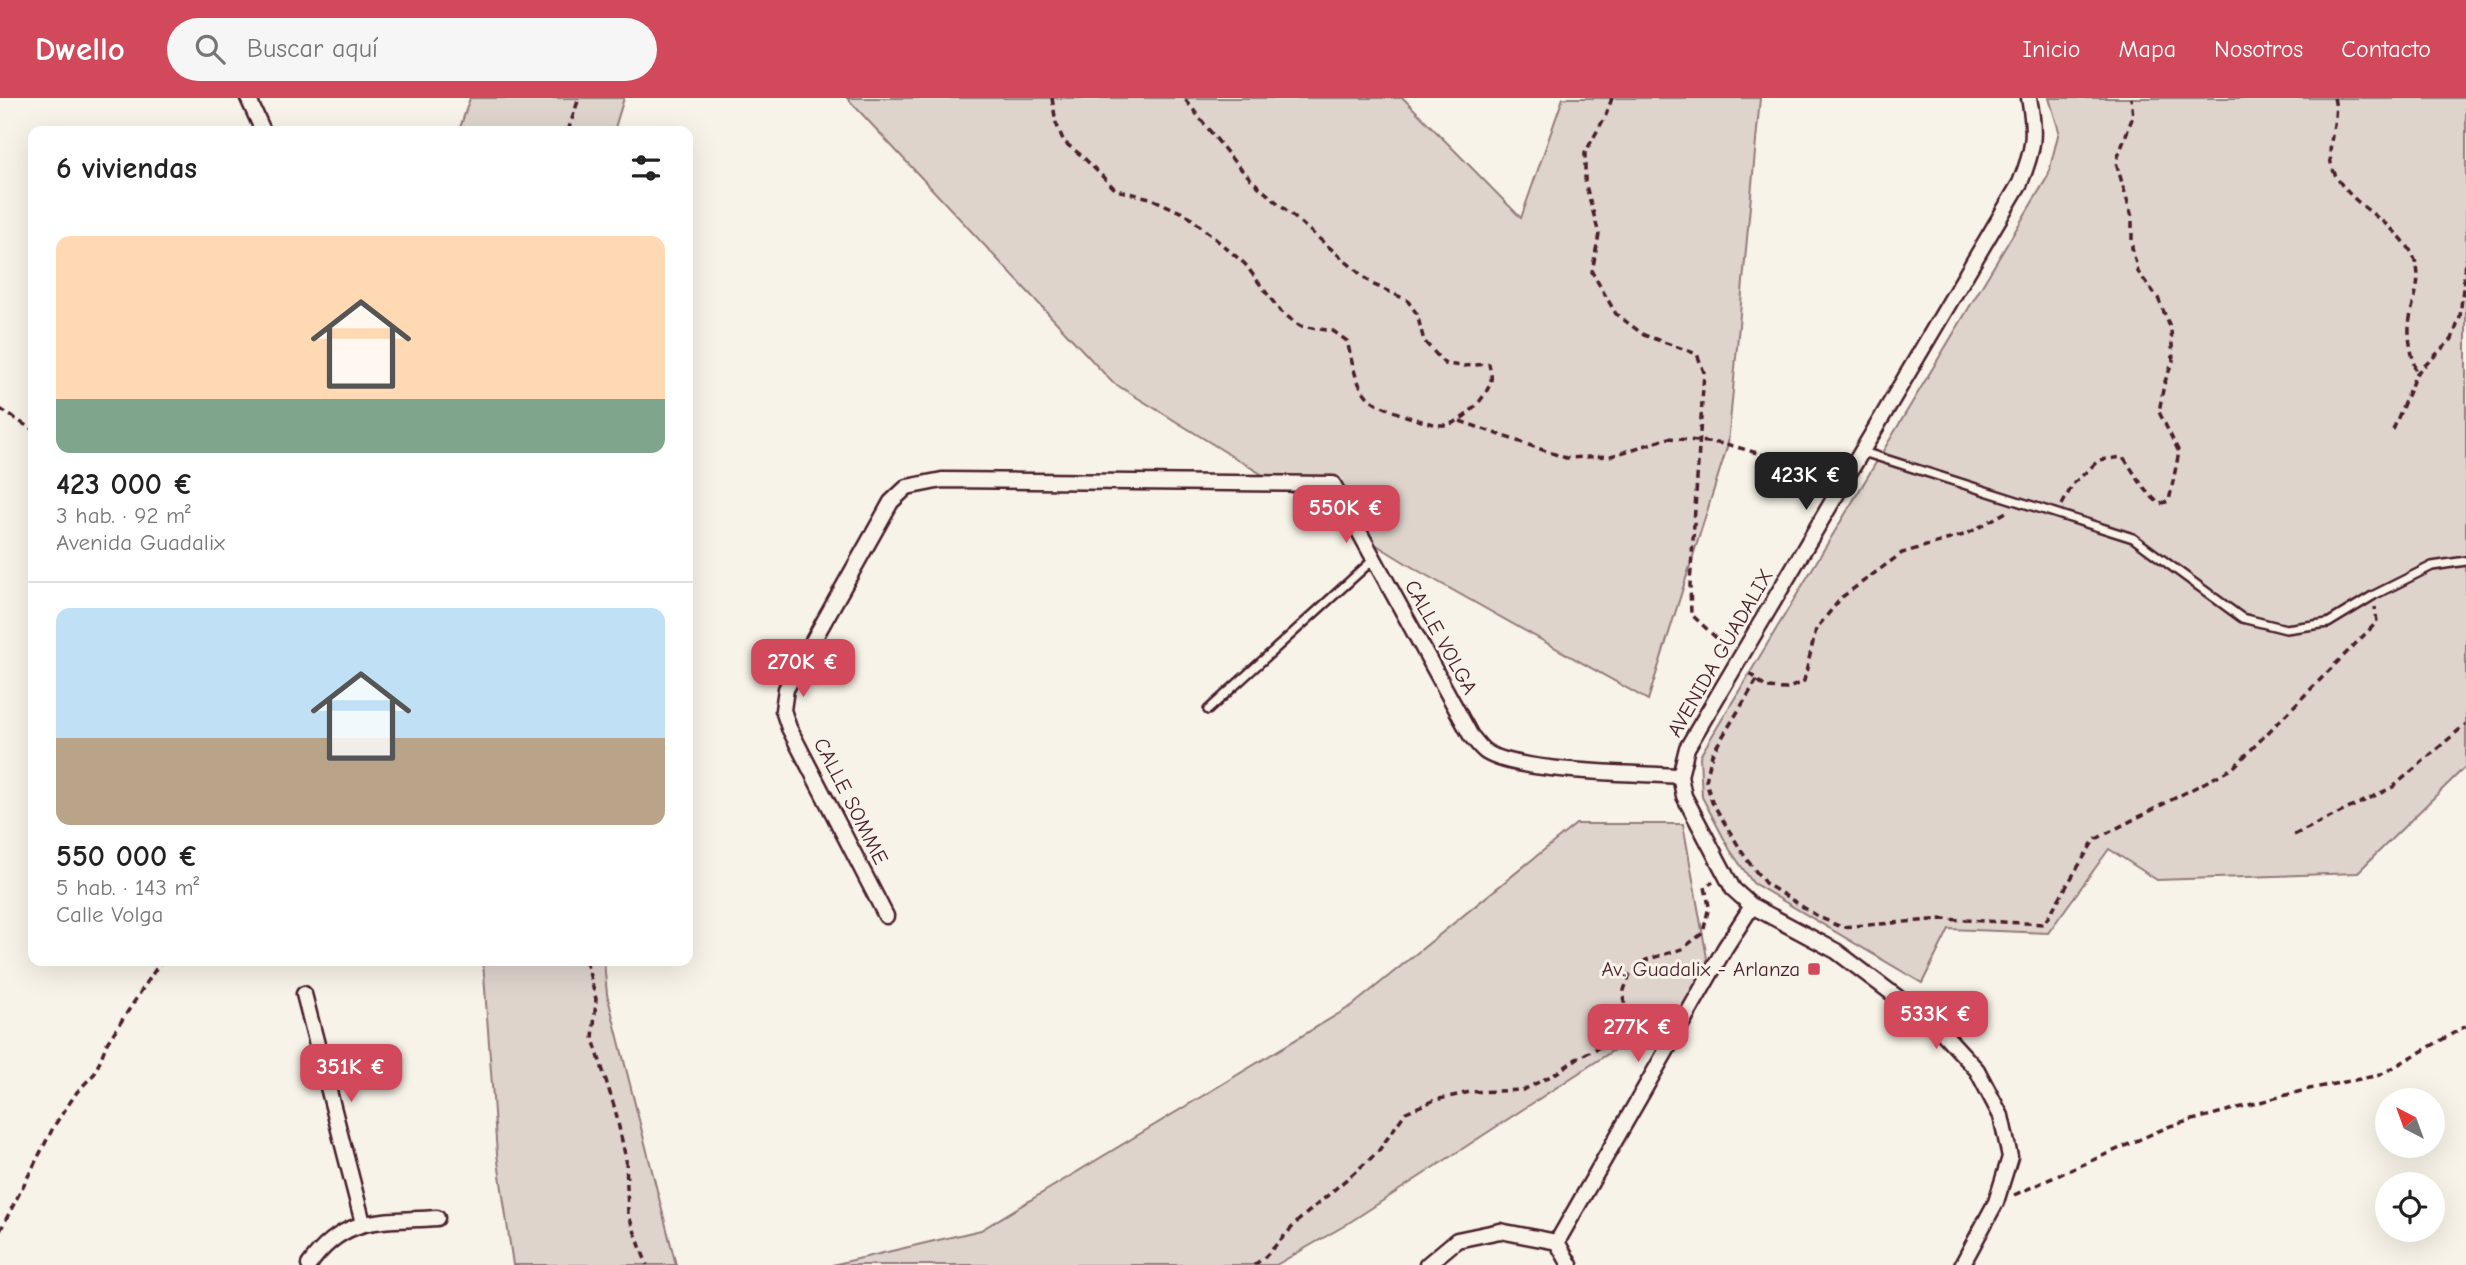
<!DOCTYPE html>
<html lang="es">
<head>
<meta charset="utf-8">
<style>
	body { margin:0; font-family:"Comic Neue",sans-serif; background:#f6f6f6; color:#222; height:100vh; display:flex; flex-direction:column; font-size:26px; white-space:nowrap }
	* { box-sizing:border-box; margin:0 }
	p { font-size:23px; color:#767676 }
	.icon { flex:none; width:38px; height:38px; fill:none; stroke:currentColor; stroke-width:2; stroke-linecap:round; stroke-linejoin:round }
	.map { position:relative; flex:1; overflow:hidden }
	.sheet { position:absolute; left:28px; top:28px; width:665px; height:840px; display:flex; flex-direction:column; background:#fff; border-radius:14px; box-shadow:0 7px 28px #0002 }
	.sheet>* { flex:none }
	.needle { width:46px; rotate:319deg }
	.buttons { position:absolute; left:2375px; top:990px; display:grid; gap:14px }
	.buttons a { display:grid; place-items:center; width:70px; height:70px; border-radius:50%; background:#fff; box-shadow:0 7px 28px #0002; font-size:35px }
	.price { position:absolute; translate:-50% -60px; padding:0 16px; border-radius:14px; background:#d1495b; color:#fff; font-size:23px; line-height:46px; filter:drop-shadow(0 2px 4px #0008) }
	.price::after { content:''; position:absolute; left:50%; top:42px; width:21px; height:16px; margin-left:-10px; background:inherit; clip-path:polygon(0 0,100% 0,50% 100%) }
	.price.current { background:#222; color:#fff }
	ul { padding:0; list-style:none }
	li { display:grid; align-content:center; gap:14px; height:371px; padding:0 28px }
	li+li { border-top:2px solid #e0e0e0 }
	li span { display:grid; place-items:center; height:217px; border-radius:14px; color:#555 }
	li>.icon { margin-inline-start:auto }
	span .icon { width:126px; height:126px; fill:#fffc; stroke-width:1 }
	li b { font-size:30px }
	h2 { display:flex; justify-content:space-between; align-items:center; height:84px; padding:0 28px; font-size:30px }
	header { display:flex; align-items:center; gap:42px; box-sizing:border-box; height:98px; padding:0 35px; background:#d1495b; color:#fff }
	header strong { font-size:33px }
	nav { display:flex; gap:38px; margin-inline-start:auto; font-size:24px }
	.search { width:490px; height:63px; background:#f6f6f6; display:flex; align-items:center; gap:18px; box-sizing:border-box; padding:0 24px; border-radius:38px; color:#767676; font-size:26px }
	.map>svg:first-child { display:block }
	.green { fill:#ded4cc; stroke:#947a7c; stroke-width:2 }
	.lines { fill:none; stroke-linecap:round; stroke-linejoin:round }
	.lane-casing { stroke:#4a1f2b; stroke-width:12 }
	.street-casing { stroke:#4a1f2b; stroke-width:19 }
	.path { stroke:#4a1f2b; stroke-width:3.5; stroke-dasharray:7 5; stroke-linecap:butt }
	.lane { stroke:#f7f3e8; stroke-width:7 }
	.street { stroke:#f7f3e8; stroke-width:14 }
	.poi-dot { fill:#d1495b; stroke:#f7f3e8; stroke-width:2.5 }
	.labels { text-anchor:middle; dominant-baseline:central; stroke-width:6; stroke-linejoin:round; paint-order:stroke }
	.street-label { font-size:21px; fill:#4a1f2b; stroke:#f7f3e8 }
	.poi-label { font-size:21px; fill:#4a1f2b; stroke:#f7f3e8; text-anchor:end }
</style>
</head>
<body>
<header>
<strong>Dwello</strong>
<div class="search"><svg class="icon" aria-label="search" viewBox="0 0 24 24"><circle cx="10" cy="10" r="6"/><path d="M15 15l6 6"/></svg>Buscar aquí</div>
<nav><a>Inicio</a><a>Mapa</a><a>Nosotros</a><a>Contacto</a></nav>
</header>
<div class="map">
<svg width="2466" height="1167" viewBox="0 0 2466 1167">
	<rect width="100%" height="100%" fill="#f7f3e8"/>
	<filter id="ink" filterUnits="userSpaceOnUse"><feTurbulence type="fractalNoise" baseFrequency=".0143" numOctaves="2"/><feDisplacementMap in="SourceGraphic" scale="14" xChannelSelector="R" yChannelSelector="G"/><feConvolveMatrix kernelMatrix="1 2 1 2 8 2 1 2 1" color-interpolation-filters="sRGB"/></filter>
	<g filter="url(#ink)">
		<g class="green">
			<polygon points="470,0 624,0 614,33 459,33"/>
			<polygon points="847,0 1403,0 1521,120 1563,0 1760,0 1728,346 1648,602 1417,472 1112,284"/>
			<polygon points="2049,0 2466,0 2466,668 2357,775 2157,782 2109,751 2048,835 1949,831 1922,885 1753,785 1730,752 1702,699 1700,658 2048,78 2059,33"/>
			<polygon points="1576,726 1683,726 1712,888 1344,1128 1276,1167 832,1167 981,1132 1353,907"/>
			<polygon points="483,863 604,863 607,896 676,1167 513,1167 497,1056"/>
		</g>
		<g class="lines">
			<g class="lane-casing">
				<g id="lane">
					<polyline points="1863,354 2133,440 2242,520 2286,531 2328,525 2374,497 2432,468 2466,463"/>
					<polyline points="1208,612 1374,461"/>
				</g>
			</g>
			<g class="street-casing">
				<g id="street">
					<polyline points="248,0 263,33"/>
					<path d="M886,818l-97,-188 -6,-18 3,-21 105,-187 16,-15 35,-7 391,4 138,252c5,5 9,12 15,16 32,21 151,21 194,24"/>
					<polyline points="304,896 363,1125"/>
					<polyline points="1557,1144 1725,850 1752,808"/>
					<polyline points="1557,1144 1570,1167"/>
					<path d="M309,1167c36,-51 72,-43 128,-47"/>
					<polyline points="1427,1167 1457,1142 1500,1133 1557,1144"/>
					<path d="M1962,1167l34,-63 14,-45 -9,-41 -24,-46 -34,-37 -26,-21 -81,-61 -84,-45 -19,-17 -49,-93 -4,-20 7,-28 333,-565c14,-34 16,-49 9,-85"/>
				</g>
			</g>
			<g class="path">
				<path d="M1052,0l4,25 8,19 17,13 35,35 34,8 37,17 58,49 35,47 20,15 33,5 14,10c5,19 7,40 20,55 9,11 60,29 75,29 19,1 45,-27 49,-45 1,-4 -1,-11 -2,-16l-26,2 -18,-2 -21,-23 -7,-27 -10,-14 -35,-16 -113,-97 -23,-23 -52,-66"/>
				<polyline points="1612,0 1606,17 1585,55 1585,84 1599,136 1592,174 1616,216 1644,237 1697,256 1704,274 1690,487 1691,516 1728,551"/>
				<path d="M2334,0c6,21 -9,47 -2,69 15,42 71,55 84,96 7,23 -8,46 -7,69 0,14 5,29 7,42"/>
				<polyline points="568,33 579,0"/>
				<polyline points="0,311 33,332"/>
				<polyline points="1460,323 1566,360 1611,358 1669,340 1726,346 1830,376"/>
				<polyline points="2393,332 2416,276 2452,241 2460,219 2466,161"/>
				<path d="M2062,407l11,-21 26,-24 24,-3c12,16 21,35 37,47l9,-3 10,-49 -20,-40 5,-28 9,-23 -2,-32 -13,-31 -20,-26 -6,-24v-31l-16,-55 17,-46 -2,-18"/>
				<polyline points="1750,575 1766,590 1787,591 1804,583 1816,531 1842,499 1902,455 1967,436 2008,413"/>
				<polyline points="1757,582 1712,656 1706,683 1712,704 1747,762 1765,785 1819,819 1841,829 1944,821 2044,826 2094,742 2233,670 2377,524 2375,509"/>
				<polyline points="2294,737 2393,689 2466,626"/>
				<polyline points="586,863 596,901 593,941 615,1011 626,1061 628,1116 647,1167"/>
				<polyline points="2014,1097 2170,1028 2309,991 2380,977 2466,928"/>
				<polyline points="0,1133 54,1028 77,994 95,975 107,945 161,863"/>
				<polyline points="1254,1167 1265,1159 1299,1122 1377,1055 1406,1014 1435,1002 1470,994 1523,992 1555,976 1579,959 1606,946 1625,925 1624,892 1630,876 1646,862 1682,851 1703,835 1709,808 1705,789 1713,784"/>
			</g>
			<use href="#lane" class="lane"/>
			<use href="#street" class="street"/>
		</g>
	</g>
	<rect class="poi-dot" x="1807" y="864" width="14" height="14" rx="3.5"/>
	<g class="labels">
		<g class="street-label">
			<text transform="translate(1441 539) rotate(61)">CALLE VOLGA</text>
			<text transform="translate(1720 555) rotate(-60)">AVENIDA GUADALIX</text>
			<text transform="translate(851 703) rotate(63)">CALLE SOMME</text>
		</g>
		<g class="poi-label">
			<text x="1800" y="871">Av. Guadalix - Arlanza</text>
		</g>
	</g>
</svg>
<div class="buttons">
<a><svg class="needle" viewBox="-14 -14 28 28"><path d="M0-13l5 13h-10z" fill="#e53935"/><path d="M0 13l5-13h-10z" fill="#767676"/></svg></a>
<a><svg class="icon" aria-label="locate" viewBox="0 0 24 24"><circle cx="12" cy="12" r="6"/><path d="M12 2v4M12 18v4M2 12h4M18 12h4"/></svg></a>
</div>
<b class="price current" style="left:1806px;top:414px">423K €</b>
<b class="price" style="left:1346px;top:447px">550K €</b>
<b class="price" style="left:803px;top:601px">270K €</b>
<b class="price" style="left:1936px;top:953px">533K €</b>
<b class="price" style="left:1638px;top:966px">277K €</b>
<b class="price" style="left:351px;top:1006px">351K €</b>
<section class="sheet">
<h2>6 viviendas<svg class="icon" aria-label="filters" viewBox="0 0 24 24"><path d="M4 7h16M4 17h16"/><circle cx="9" cy="7" r="2"/><circle cx="15" cy="17" r="2"/></svg></h2>
<ul>
<li><span style="background:linear-gradient(#ffd9b3 75%,#7fa58c 0)"><svg class="icon" aria-label="home" viewBox="0 0 24 24"><path d="M3 11l9-7 9 7M6 9v11h12V9"/></svg></span><div><b>423 000 €</b><p>3 hab. · 92 m²</p><p>Avenida Guadalix</p></div></li>
<li><span style="background:linear-gradient(#bfe0f5 60%,#b9a48a 0)"><svg class="icon" aria-label="home" viewBox="0 0 24 24"><path d="M3 11l9-7 9 7M6 9v11h12V9"/></svg></span><div><b>550 000 €</b><p>5 hab. · 143 m²</p><p>Calle Volga</p></div></li>
</ul>
</section>
</div>
</body>
</html>
